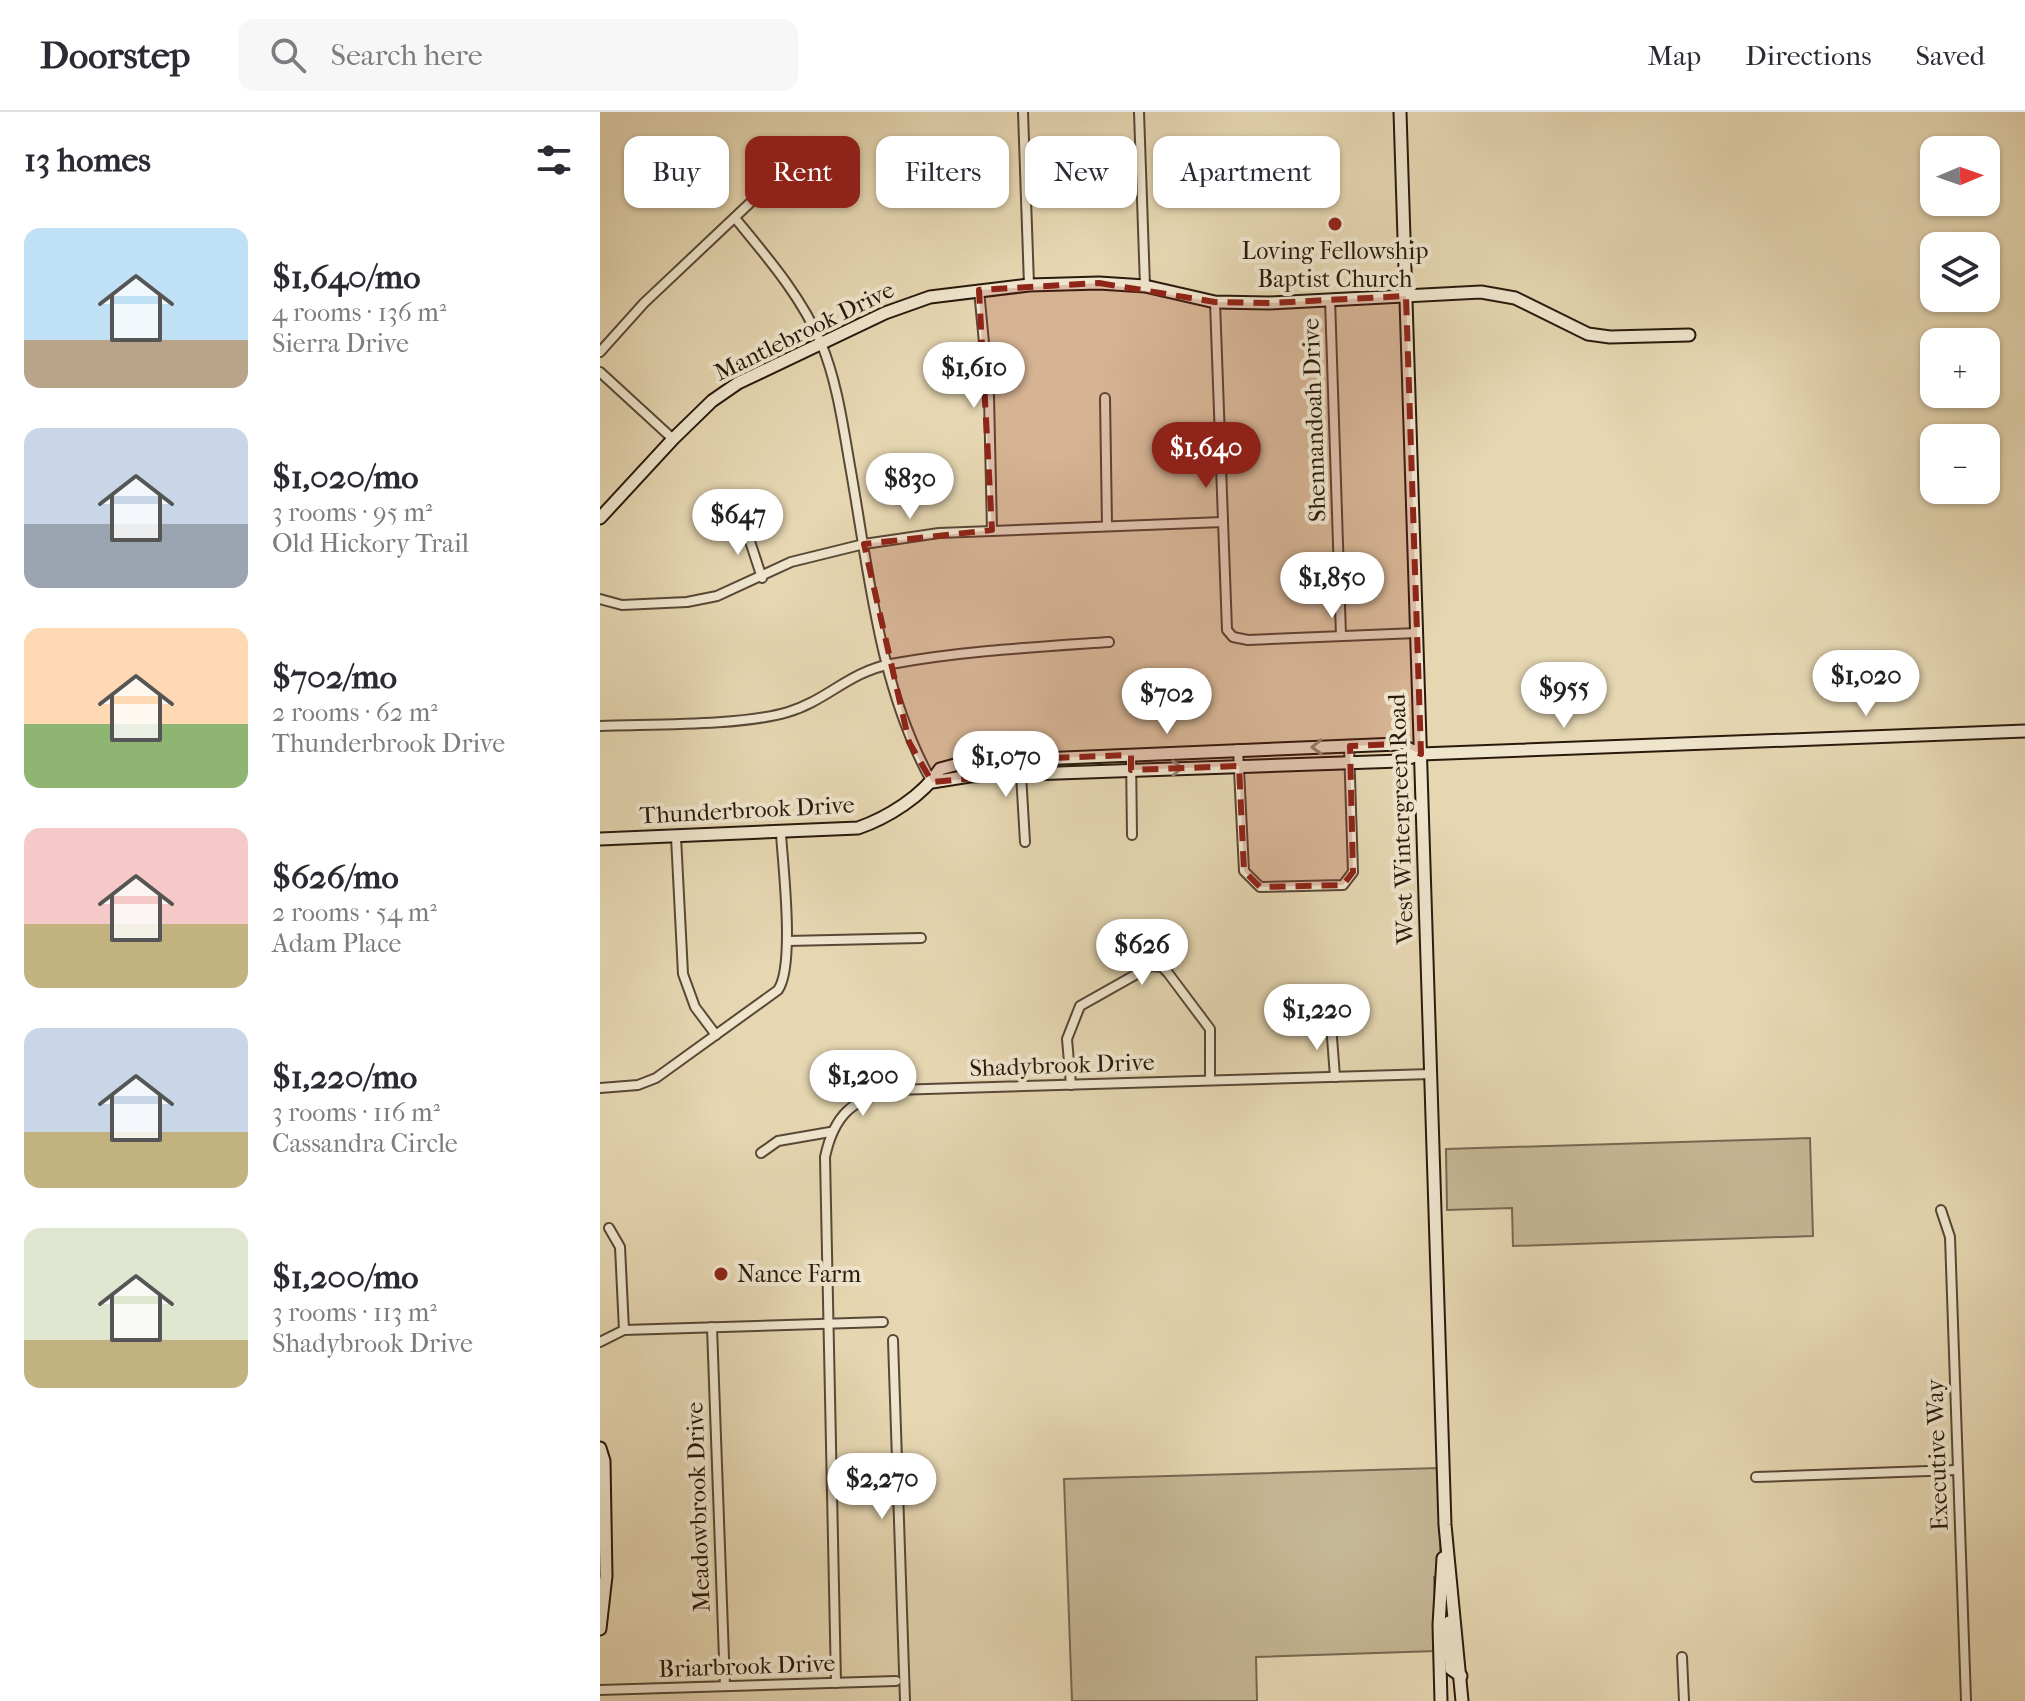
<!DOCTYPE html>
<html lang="en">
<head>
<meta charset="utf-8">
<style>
	body { margin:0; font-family:"IM FELL French Canon",serif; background:#f7f7f7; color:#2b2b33; height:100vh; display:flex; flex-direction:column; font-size:30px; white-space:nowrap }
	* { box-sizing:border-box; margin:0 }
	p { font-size:26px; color:#7c7c81 }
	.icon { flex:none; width:44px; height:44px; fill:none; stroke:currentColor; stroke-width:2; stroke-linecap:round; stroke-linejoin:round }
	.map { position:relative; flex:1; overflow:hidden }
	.sheet { display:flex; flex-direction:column; background:#fff; width:600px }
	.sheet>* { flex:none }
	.hud { position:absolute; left:24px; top:24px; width:760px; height:72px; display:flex; gap:16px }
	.needle { width:52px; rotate:88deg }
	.fabs { position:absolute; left:1320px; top:24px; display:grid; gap:16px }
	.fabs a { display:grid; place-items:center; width:80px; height:80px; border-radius:16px; background:#fff; box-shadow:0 2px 6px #0004; font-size:40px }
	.price { position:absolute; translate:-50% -68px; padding:0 18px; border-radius:28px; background:#fff; color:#222; font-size:26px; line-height:52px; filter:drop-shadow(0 2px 4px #0008) }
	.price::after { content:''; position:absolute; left:50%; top:48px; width:24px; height:18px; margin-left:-12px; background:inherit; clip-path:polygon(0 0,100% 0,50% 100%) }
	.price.current { background:#8f2418; color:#fff }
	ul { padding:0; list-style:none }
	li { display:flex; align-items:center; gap:24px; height:200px; padding:0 24px }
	li span { display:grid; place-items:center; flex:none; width:224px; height:160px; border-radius:16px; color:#555 }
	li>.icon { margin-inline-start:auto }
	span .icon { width:96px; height:96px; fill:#fffc; stroke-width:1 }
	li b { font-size:34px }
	h2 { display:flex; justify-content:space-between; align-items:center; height:96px; padding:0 24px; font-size:34px }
	.tag { padding:0 28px; border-radius:16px; background:#fff; box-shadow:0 2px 6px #0004; font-size:28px; line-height:72px }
	.tag.current { background:#8f2418; color:#fff }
	header { display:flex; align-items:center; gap:48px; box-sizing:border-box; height:112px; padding:0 40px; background:#fff; border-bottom:2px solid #e1e1e2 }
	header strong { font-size:38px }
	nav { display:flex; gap:44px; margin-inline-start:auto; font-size:28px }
	.search { width:560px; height:72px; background:#f7f7f7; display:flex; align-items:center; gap:20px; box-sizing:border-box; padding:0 28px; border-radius:16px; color:#7c7c81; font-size:30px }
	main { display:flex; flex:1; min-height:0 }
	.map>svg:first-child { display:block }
	.green { fill:#c6b796; stroke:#786851; stroke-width:2 }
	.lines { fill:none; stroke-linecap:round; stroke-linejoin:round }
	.street-casing { stroke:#584836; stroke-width:12 }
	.secondary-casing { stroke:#29190c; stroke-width:15 }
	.street { stroke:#efe5cd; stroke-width:8 }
	.secondary { stroke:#efe5cd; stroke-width:11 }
	.oneway { stroke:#968976 }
	.marked { fill:#8f2418; fill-opacity:0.2; stroke:#8f2418; stroke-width:6; stroke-dasharray:16 10; stroke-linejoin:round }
	.poi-dot { fill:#8f2418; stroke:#efe5cd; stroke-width:3 }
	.labels { text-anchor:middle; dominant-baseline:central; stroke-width:8; stroke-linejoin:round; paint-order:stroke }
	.poi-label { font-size:24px; fill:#29190c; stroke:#efe5cd }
	.street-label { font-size:24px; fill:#29190c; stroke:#efe5cd }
</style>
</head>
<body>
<header>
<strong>Doorstep</strong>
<div class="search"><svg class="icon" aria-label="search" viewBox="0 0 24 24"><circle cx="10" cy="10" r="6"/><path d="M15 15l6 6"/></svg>Search here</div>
<nav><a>Map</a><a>Directions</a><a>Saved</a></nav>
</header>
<main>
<section class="sheet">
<h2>13 homes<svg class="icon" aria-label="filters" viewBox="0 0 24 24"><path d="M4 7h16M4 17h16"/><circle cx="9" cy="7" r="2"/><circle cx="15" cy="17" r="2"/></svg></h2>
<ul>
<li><span style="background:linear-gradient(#bfe0f5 70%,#b9a48a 0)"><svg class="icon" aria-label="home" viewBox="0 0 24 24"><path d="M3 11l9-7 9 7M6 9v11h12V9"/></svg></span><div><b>$1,640/mo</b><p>4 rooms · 136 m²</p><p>Sierra Drive</p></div></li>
<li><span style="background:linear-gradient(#c9d6e8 60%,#9aa5b1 0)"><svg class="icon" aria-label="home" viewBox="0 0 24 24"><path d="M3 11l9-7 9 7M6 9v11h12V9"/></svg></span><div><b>$1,020/mo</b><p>3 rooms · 95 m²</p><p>Old Hickory Trail</p></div></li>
<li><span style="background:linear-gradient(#ffd9b3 60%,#8fb573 0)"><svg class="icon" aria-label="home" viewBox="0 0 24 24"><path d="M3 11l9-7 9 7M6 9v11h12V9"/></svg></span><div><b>$702/mo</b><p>2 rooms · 62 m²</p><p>Thunderbrook Drive</p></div></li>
<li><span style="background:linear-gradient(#f6c9c9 60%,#c2b280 0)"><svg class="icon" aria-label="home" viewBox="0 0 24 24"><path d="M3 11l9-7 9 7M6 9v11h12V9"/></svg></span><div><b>$626/mo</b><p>2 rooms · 54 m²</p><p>Adam Place</p></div></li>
<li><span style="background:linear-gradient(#c9d6e8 65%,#c2b280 0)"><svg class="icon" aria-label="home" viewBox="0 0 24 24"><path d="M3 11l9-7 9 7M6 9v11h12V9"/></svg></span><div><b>$1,220/mo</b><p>3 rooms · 116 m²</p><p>Cassandra Circle</p></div></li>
<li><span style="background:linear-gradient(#dfe7d0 70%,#c2b280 0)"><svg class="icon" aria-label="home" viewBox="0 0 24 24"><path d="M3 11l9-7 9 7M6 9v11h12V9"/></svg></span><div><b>$1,200/mo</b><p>3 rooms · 113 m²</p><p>Shadybrook Drive</p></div></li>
</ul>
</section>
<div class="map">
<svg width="1425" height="1589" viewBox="0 0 1425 1589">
	<rect width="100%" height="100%" fill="#e6d7b2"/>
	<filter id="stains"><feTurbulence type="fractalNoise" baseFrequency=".0025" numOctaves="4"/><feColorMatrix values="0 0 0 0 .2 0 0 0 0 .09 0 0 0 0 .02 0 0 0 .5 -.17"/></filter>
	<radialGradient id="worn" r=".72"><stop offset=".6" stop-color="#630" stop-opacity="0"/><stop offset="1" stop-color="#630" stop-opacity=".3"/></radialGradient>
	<g class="green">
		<polygon points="1210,1026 1213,1124 913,1134 912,1096 847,1098 846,1037"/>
		<polygon points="838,1356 841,1464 834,1465 836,1539 656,1545 657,1589 472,1589 464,1367"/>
	</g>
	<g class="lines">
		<g class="street-casing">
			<g id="street">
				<polyline points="423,0 429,173"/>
				<polyline points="539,0 545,174"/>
				<path d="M135,106c32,39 66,78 86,125 16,38 22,83 29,123 19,106 29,222 82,316"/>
				<polyline points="379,178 389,284 392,418"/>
				<polyline points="730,187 741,524"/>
				<polyline points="615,190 627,518 633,525 648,528 817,521"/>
				<polyline points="0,240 44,191 206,38"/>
				<polyline points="0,260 73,327"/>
				<polyline points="505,286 507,413"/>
				<polyline points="145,414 162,466"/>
				<polyline points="0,487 22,493 87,490 117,484 191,450 264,432 339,421 623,410"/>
				<path d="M0,614c52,-2 141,0 188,-14 38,-11 61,-40 103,-48 71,-13 145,-17 218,-22"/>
				<polyline points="638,637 644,759 660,775 743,773 753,760 749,634"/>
				<polyline points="531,643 532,723"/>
				<polyline points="425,647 421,662 425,730"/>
				<polyline points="76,725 83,862 95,895 116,923"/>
				<polyline points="187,829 321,826"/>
				<polyline points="731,912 735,965"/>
				<polyline points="471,973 467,927 480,894 551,854 562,855 568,861 610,917 610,968"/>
				<path d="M0,976l38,-3 18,-7 122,-88c17,-24 5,-124 3,-156"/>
				<polyline points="161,1041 178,1029 230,1020"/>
				<polyline points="1341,1098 1350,1125 1366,1589"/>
				<polyline points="9,1116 20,1135 24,1218"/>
				<polyline points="112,1215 125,1574"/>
				<polyline points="293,1228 305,1589"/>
				<polyline points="0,1230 24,1218 283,1210"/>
				<polyline points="1156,1365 1357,1358"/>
				<polyline points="1082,1545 1084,1589"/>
				<path d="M236,1571l-11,-526c9,-42 27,-58 69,-67l537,-16"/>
				<polyline points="0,1578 296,1569"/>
			</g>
		</g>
		<g class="secondary-casing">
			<g id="secondary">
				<polyline points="800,0 845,1413 862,1589"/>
				<polyline points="0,406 73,327 112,289 138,271 285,201 330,185 429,173 499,171 545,174 615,190 669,191 881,180 915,186 988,222 1010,225 1089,223"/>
				<polyline points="332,670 370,664 800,649 821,642 1425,619"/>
				<path d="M0,727l258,-11c29,-10 65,-32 82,-59l26,-7 432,-18 23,10"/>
				<polyline points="0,1336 4,1349 6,1464 0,1517"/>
				<polyline points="849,1510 851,1557 861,1564"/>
				<polyline points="841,1589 839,1513 843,1446"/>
			</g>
		</g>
		<use href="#street" class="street"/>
		<use href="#secondary" class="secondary"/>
	</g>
	<defs><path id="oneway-chevron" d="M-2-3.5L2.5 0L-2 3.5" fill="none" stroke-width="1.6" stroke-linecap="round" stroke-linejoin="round" transform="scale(2)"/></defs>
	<g class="oneway">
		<use href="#oneway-chevron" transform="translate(717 635) rotate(178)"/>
		<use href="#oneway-chevron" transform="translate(577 656) rotate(-2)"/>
	</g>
	<path class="marked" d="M499,171l116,19 54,1 137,-7 15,458 -23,-10 -48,2 3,126 -10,13 -83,2 -16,-16 -5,-105 -108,4v-15l-106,4 -4,15 -89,8 -23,-40 -45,-198 128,-14 -13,-240z"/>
	<g class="poi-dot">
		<circle cx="735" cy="112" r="8"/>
		<circle cx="121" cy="1162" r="8"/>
	</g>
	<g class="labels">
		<g class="poi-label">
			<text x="735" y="139">Loving Fellowship<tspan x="735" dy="28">Baptist Church</tspan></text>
			<text x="137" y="1162" text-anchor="start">Nance Farm</text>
		</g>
		<g class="street-label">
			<text transform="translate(204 219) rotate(-26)">Mantlebrook Drive</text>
			<text transform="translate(714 308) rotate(-92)">Shennandoah Drive</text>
			<text transform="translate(147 698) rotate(-3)">Thunderbrook Drive</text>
			<text transform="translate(801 707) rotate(-92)">West Wintergreen Road</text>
			<text transform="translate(462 953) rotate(-2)">Shadybrook Drive</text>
			<text transform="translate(1337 1343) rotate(-92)">Executive Way</text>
			<text transform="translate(98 1395) rotate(-92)">Meadowbrook Drive</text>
			<text transform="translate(147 1554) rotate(-2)">Briarbrook Drive</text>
		</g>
	</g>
	<rect width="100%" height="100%" filter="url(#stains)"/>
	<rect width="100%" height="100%" fill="url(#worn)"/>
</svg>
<div class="fabs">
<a><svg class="needle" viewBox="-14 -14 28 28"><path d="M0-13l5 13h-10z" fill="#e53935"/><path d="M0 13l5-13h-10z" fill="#7c7c81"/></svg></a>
<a><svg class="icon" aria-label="layers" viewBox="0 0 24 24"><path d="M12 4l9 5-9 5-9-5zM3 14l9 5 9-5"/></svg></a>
<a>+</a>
<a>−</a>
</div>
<b class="price" style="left:374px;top:298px">$1,610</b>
<b class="price current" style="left:606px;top:378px">$1,640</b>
<b class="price" style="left:310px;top:409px">$830</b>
<b class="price" style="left:138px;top:445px">$647</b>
<b class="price" style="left:732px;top:508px">$1,850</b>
<b class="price" style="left:1266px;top:606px">$1,020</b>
<b class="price" style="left:964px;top:618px">$955</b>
<b class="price" style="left:567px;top:624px">$702</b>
<b class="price" style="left:406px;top:687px">$1,070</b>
<b class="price" style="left:542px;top:875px">$626</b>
<b class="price" style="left:717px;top:940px">$1,220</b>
<b class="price" style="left:263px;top:1006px">$1,200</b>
<b class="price" style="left:282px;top:1409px">$2,270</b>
<div class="hud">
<a class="tag">Buy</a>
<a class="tag current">Rent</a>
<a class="tag">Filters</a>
<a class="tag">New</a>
<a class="tag">Apartment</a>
</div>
</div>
</main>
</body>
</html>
